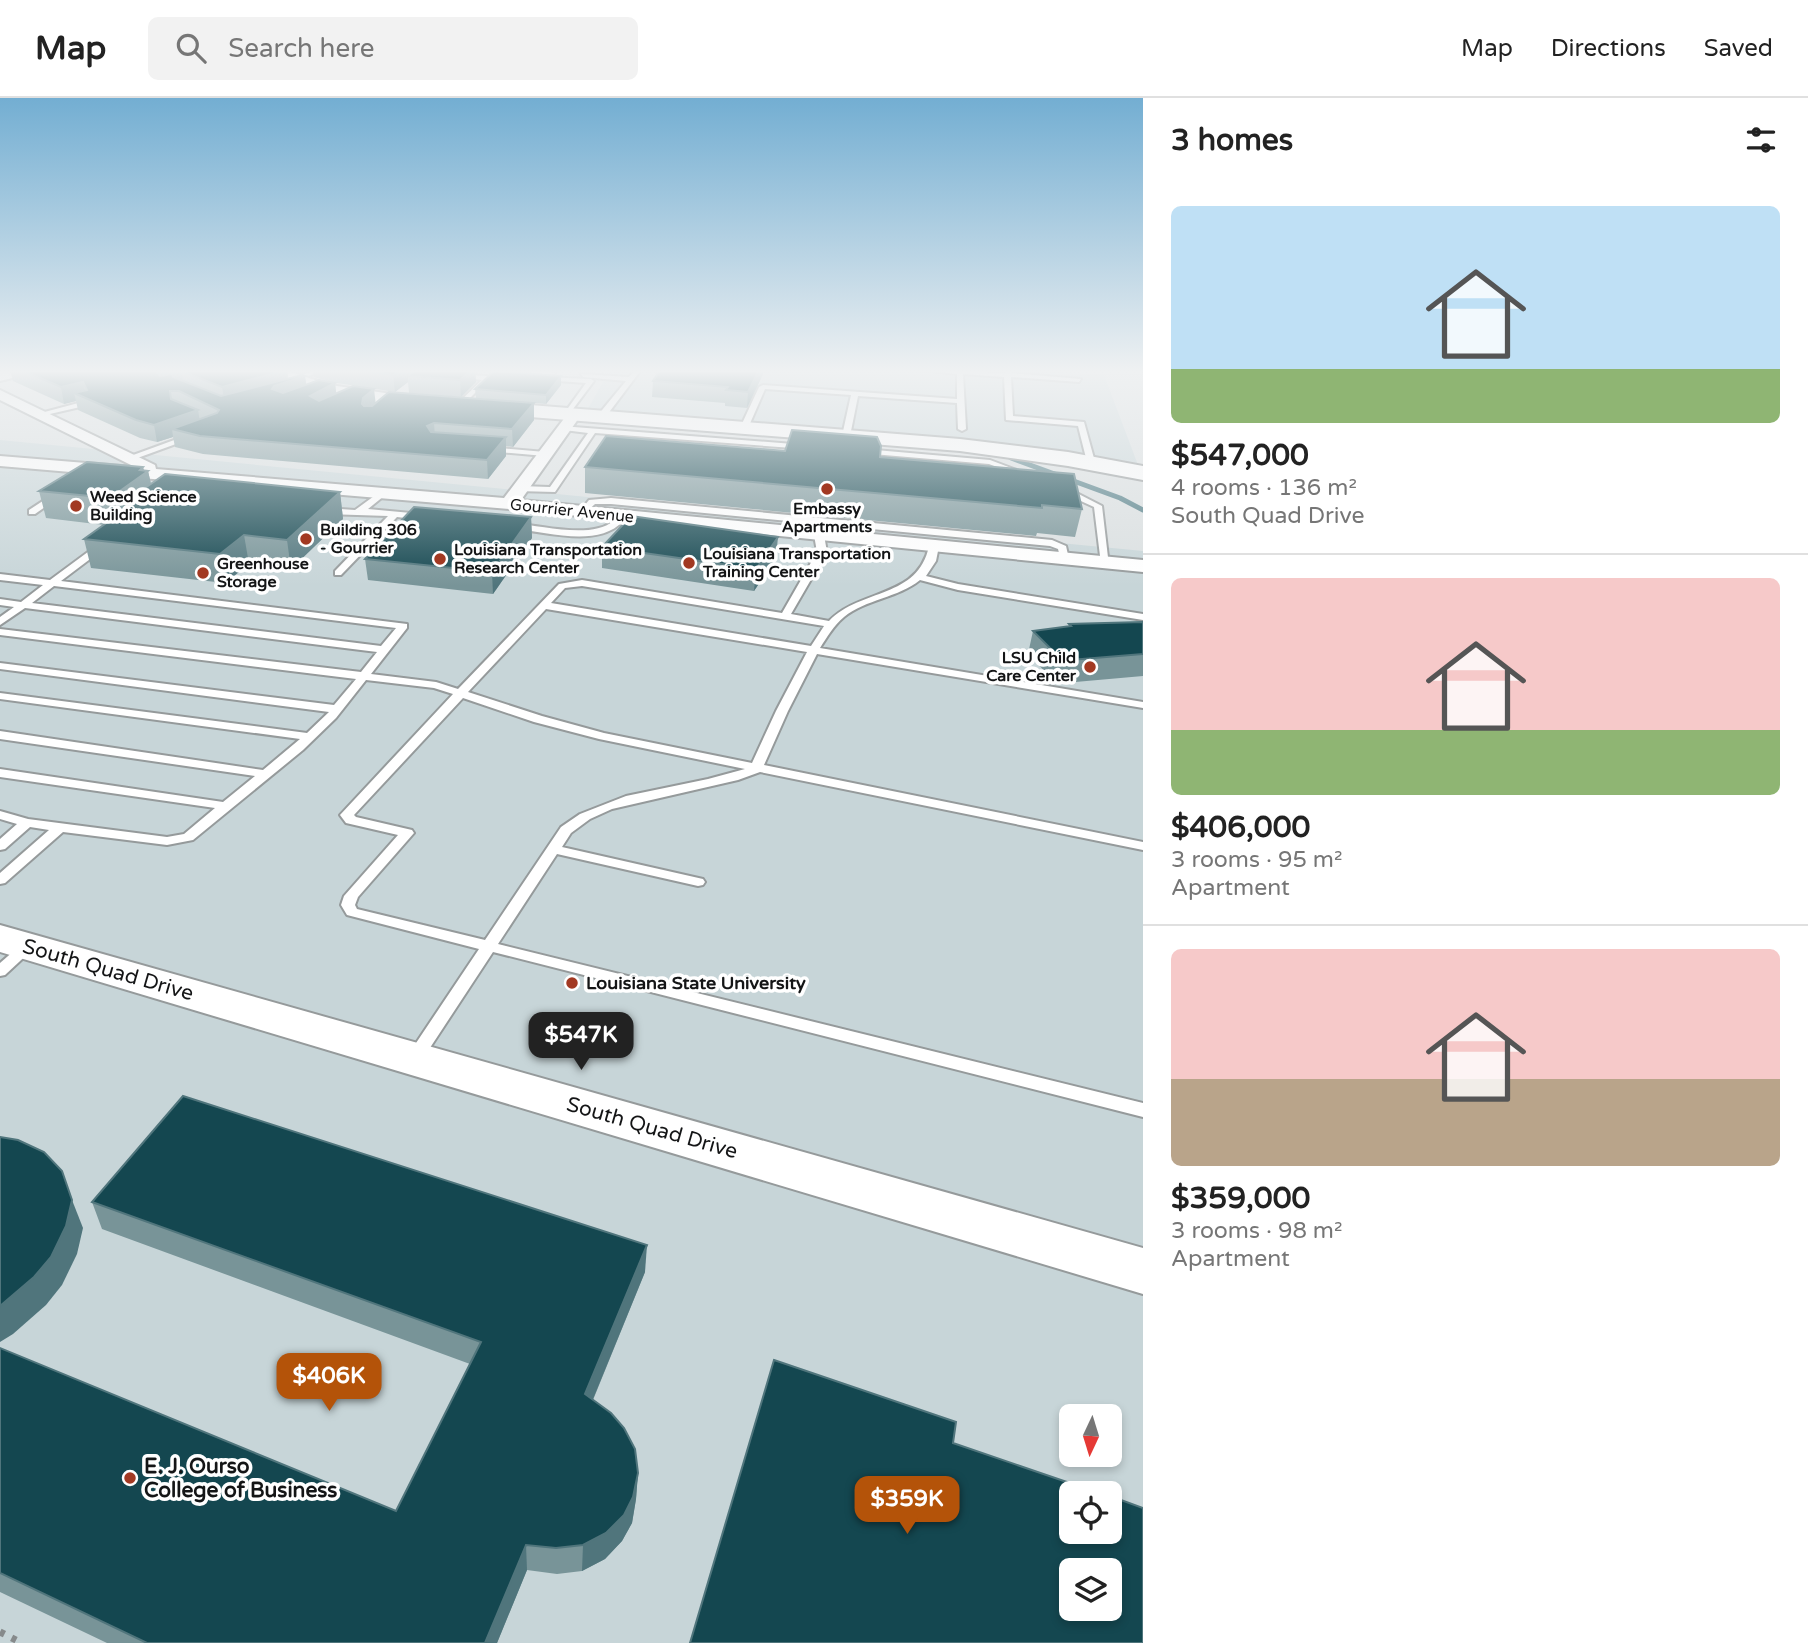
<!DOCTYPE html>
<html lang="en">
<head>
<meta charset="utf-8">
<style>
	body { margin:0; font-family:"Varela Round",sans-serif; background:#f2f2f2; color:#222; height:100vh; display:flex; flex-direction:column; font-size:26px; white-space:nowrap }
	* { box-sizing:border-box; margin:0 }
	p { font-size:23px; color:#767676 }
	.icon { flex:none; width:38px; height:38px; fill:none; stroke:currentColor; stroke-width:2; stroke-linecap:round; stroke-linejoin:round }
	.map { position:relative; flex:1; overflow:hidden }
	.details { display:flex; flex-direction:column; background:#fff; width:665px }
	.details>* { flex:none }
	.needle { width:46px; rotate:184deg }
	.fabs { position:absolute; left:1059px; top:1306px; display:grid; gap:14px }
	.fabs a { display:grid; place-items:center; width:63px; height:63px; border-radius:10px; background:#fff; box-shadow:0 4px 10px #0003; font-size:35px }
	.price { position:absolute; translate:-50% -60px; padding:0 16px; border-radius:14px; background:#b45309; color:#fff; font-size:23px; line-height:46px; filter:drop-shadow(0 2px 4px #0008) }
	.price::after { content:''; position:absolute; left:50%; top:42px; width:21px; height:16px; margin-left:-10px; background:inherit; clip-path:polygon(0 0,100% 0,50% 100%) }
	.price.current { background:#222; color:#fff }
	ul { padding:0; list-style:none }
	li { display:grid; align-content:center; gap:14px; height:371px; padding:0 28px }
	li+li { border-top:2px solid #e0e0e0 }
	li span { display:grid; place-items:center; height:217px; border-radius:10px; color:#555 }
	li>.icon { margin-inline-start:auto }
	span .icon { width:126px; height:126px; fill:#fffc; stroke-width:1 }
	li b { font-size:30px }
	h2 { display:flex; justify-content:space-between; align-items:center; height:84px; padding:0 28px; font-size:30px }
	header { display:flex; align-items:center; gap:42px; box-sizing:border-box; height:98px; padding:0 35px; background:#fff; border-bottom:2px solid #e0e0e0 }
	header strong { font-size:33px }
	nav { display:flex; gap:38px; margin-inline-start:auto; font-size:24px }
	.search { width:490px; height:63px; background:#f2f2f2; display:flex; align-items:center; gap:18px; box-sizing:border-box; padding:0 24px; border-radius:10px; color:#767676; font-size:26px }
	main { display:flex; flex:1; min-height:0 }
	.map>svg:first-child { display:block }
	.built { fill:#c7d5d8; fill-rule:evenodd }
	.lines { fill:none; stroke-linecap:round; stroke-linejoin:round }
	.stream { stroke:#4d7a83; stroke-width:5 }
	.lane-casing { stroke:#959a9b; stroke-width:4 }
	.street-casing { stroke:#959a9b; stroke-width:4 }
	.secondary-casing { stroke:#959a9b; stroke-width:4 }
	.primary-casing { stroke:#959a9b; stroke-width:4 }
	.path { stroke:#868a8b; stroke-width:7; stroke-dasharray:5 8; stroke-linecap:butt }
	.lane { fill:#fff; fill-rule:evenodd }
	.street { fill:#fff; fill-rule:evenodd }
	.secondary { fill:#fff; fill-rule:evenodd }
	.primary { fill:#fff; fill-rule:evenodd }
	.wall { fill:#789498 }
	.shaded-wall { fill:#50757c }
	.building { fill:#144750; stroke:#50757c; stroke-width:2; fill-rule:evenodd }
	.poi-dot { fill:#a23922; stroke:#fff; stroke-width:2.5 }
	.labels { text-anchor:middle; dominant-baseline:central; stroke-width:7; stroke-linejoin:round; paint-order:stroke }
	.far-poi-label { font-size:16px; font-weight:bold; fill:#141516; stroke:#fff; text-anchor:start }
	.far-street-label { font-size:16px; fill:#141516; stroke:#fff }
	.poi-label { font-size:18px; font-weight:bold; fill:#141516; stroke:#fff; text-anchor:start }
	.near-street-label { font-size:21px; fill:#141516; stroke:#fff }
	.near-poi-label { font-size:21px; font-weight:bold; fill:#141516; stroke:#fff; text-anchor:start }
</style>
</head>
<body>
<header>
<strong>Map</strong>
<div class="search"><svg class="icon" aria-label="search" viewBox="0 0 24 24"><circle cx="10" cy="10" r="6"/><path d="M15 15l6 6"/></svg>Search here</div>
<nav><a>Map</a><a>Directions</a><a>Saved</a></nav>
</header>
<main>
<div class="map">
<svg width="1143" height="1545" viewBox="0 0 1143 1545">
	<rect width="100%" height="100%" fill="#dbe0e1"/>
	<g class="built">
		<polygon points="610,272 1034,272 1104,277 1138,367 978,342 587,312"/>
		<path d="M0,342l1143,111v1092h-1143zM1071,1318h39v38h-39zM1071,1395h39v38h-39zM1071,1472h39v38h-39z"/>
	</g>
	<g class="lines">
		<polyline class="stream" points="1011,360 1120,400 1143,412"/>
		<g class="lane-casing">
			<g id="lane">
				<polygon points="317,272 328,272 291,283 288,281"/>
				<polygon points="505,272 537,272 555,275 552,277"/>
				<polygon points="635,272 641,272 604,321 598,321 598,317 626,283 583,279 581,276 629,279"/>
				<polygon points="921,272 1005,275 1007,272 1013,272 1011,275 1081,281 1079,284 1011,279 1013,318 1084,324 1095,364 1091,366 1087,364 1078,328 1006,322 1004,279 963,276 966,331 962,333 958,331 957,305 858,298 850,338 846,340 842,338 851,297 765,291 748,330 744,332 740,330 759,289 763,287 957,301 957,276"/>
				<polygon points="454,276 487,278 490,280 460,310 457,310 457,306 482,282 456,279"/>
				<polygon points="541,279 591,281 594,283 567,319 563,317 586,285 543,282"/>
				<polygon points="86,303 89,307 41,318 37,316"/>
				<polygon points="561,328 806,347 810,349 806,351 595,335 555,394 517,393 516,391 520,388 550,389 588,335 564,332 561,332"/>
				<polygon points="188,337 195,339 132,362 125,360"/>
				<polygon points="489,349 545,354 549,356 545,358 486,353 486,349"/>
				<polygon points="864,351 990,362 1027,376 1020,378 989,366 861,355 861,351"/>
				<polygon points="1059,389 1065,389 1102,408 1109,468 1101,466 1094,409 1059,393"/>
				<polygon points="381,393 385,396 384,398 368,411 422,416 426,419 422,422 397,419 341,477 335,477 335,473 388,418 326,416 322,413 326,410 355,412"/>
				<polygon points="55,395 62,397 35,416 29,416 29,412"/>
				<polygon points="611,400 1052,442 1066,448 1069,461 1061,463 1058,451 1050,448 611,406 595,406 584,416 580,413 589,402"/>
				<path d="M609,413l14,10c-24,27 -76,11 -108,8l-5,-3 5,-3c26,3 78,16 98,-2l-8,-7z"/>
				<path d="M819,434l5,3 3,17 -36,62 38,7c32,-33 89,-22 100,-75l5,-3 5,3 -3,15 -10,15 32,8 185,30v6l-185,-30 -38,-10c-22,18 -54,19 -76,37 -10,8 -17,20 -24,31l323,54v6l-326,-54 -29,57 -24,54 379,77v8l-383,-78 -22,8 -126,29 -22,10 -19,14 -9,14 141,32 2,3 -2,3 -5,1 -141,-32 -59,90 645,159v14l-650,-165 -73,111 -6,2 -6,-2 -2,-4 2,-4 71,-106 -132,-34 -6,-10 3,-9 54,-61 -52,-12 -6,-8 113,-121 -19,-6 -68,-8 -30,38 -33,32 -110,90 -26,5 -104,-13 -58,51 -5,1v-11l49,-43 -19,-3 -25,22 -5,1v-11l17,-15 -17,-5v-8l28,8 139,18 17,-3 31,-26 -215,-31v-8l223,33 32,-26 -255,-37v-8l263,39 37,-31 -300,-40v-6l307,40 22,-21 -329,-43v-6l334,42 22,-26 -356,-44v-6l361,43 16,-20 -352,-44 -25,17v-8l14,-10 -14,-2v-6l21,3 22,-17 -43,-5v-6l50,6 50,-37h6v4l-45,34 346,43v4l-36,46 65,8 22,7 101,-105 23,-4 200,33 35,-61 -3,-17zM54,488l342,42 -15,18 -349,-43zM582,488l242,40 -13,20 -260,-43 14,-15zM546,511l261,43 -31,59 -24,52 -148,-30 -62,-17 -74,-24zM463,600l71,24 65,17 146,30 -37,10 -82,17 -46,18 -19,13 -76,113 -128,-31 -2,-4 3,-8 56,-64 -2,-3 -56,-13 -2,-2z"/>
				<polygon points="28,843 36,848 33,851 5,877 0,878 0,865 23,845"/>
			</g>
		</g>
		<g class="street-casing">
			<polygon id="street" points="0,292 155,367 156,371 504,400 569,314 574,313 581,317 521,402 1143,462 1143,474 509,411 0,368 0,358 135,369 0,302"/>
		</g>
		<g class="secondary-casing">
			<g id="secondary">
				<polygon points="0,272 31,272 29,276 0,283"/>
				<polygon points="0,827 1143,1150 1143,1196 0,854"/>
			</g>
		</g>
		<g class="primary-casing">
			<polygon id="primary" points="258,272 285,272 330,287 392,296 960,341 1068,354 1143,368 1143,382 1068,368 960,353 392,308 327,298 260,276"/>
		</g>
		<polyline class="path" points="0,1534 22,1545"/>
		<use href="#lane" class="lane"/>
		<use href="#street" class="street"/>
		<use href="#secondary" class="secondary"/>
		<use href="#primary" class="primary"/>
	</g>
	<g class="wall">
		<polygon points="10,272 287,272 288,280 305,278 306,286 335,285 336,296 375,305 534,305 534,322 513,349 506,348 506,358 488,381 203,356 175,349 173,339 157,344 140,340 78,312 76,303 64,306 13,283"/>
		<polygon points="293,272 475,272 476,284 461,299 409,295 408,284 395,294 331,284 314,279 313,272 300,274"/>
		<polygon points="655,272 763,272 763,276 747,310 725,308 725,305 652,299 653,283 657,276 655,276"/>
		<polygon points="561,287 546,306 476,300 475,291"/>
		<polygon points="785,353 880,359 1082,411 1075,439 1037,435 1036,438 585,395 585,369"/>
		<polygon points="144,372 148,373 151,386 340,394 343,421 291,471 249,466 225,485 91,470 84,441 104,427 46,420 39,393"/>
		<polygon points="531,419 532,440 493,496 368,482 365,461"/>
		<polygon points="602,449 776,460 754,493 602,470"/>
		<polygon points="1143,524 1143,578 1064,585 1061,582 1054,583 1028,556 1033,533 1068,529 1069,526"/>
		<polygon points="92,1104 645,1174 593,1302 638,1375 636,1401 632,1425 622,1443 605,1461 582,1473 557,1476 527,1472 497,1545 107,1545 0,1494 0,1250 396,1413 470,1266 102,1131"/>
	</g>
	<g class="shaded-wall">
		<polygon points="155,272 222,272 181,273 183,282 158,289"/>
		<polygon points="287,272 288,283 305,278 307,294 225,306 222,289"/>
		<polygon points="300,272 313,272 300,274"/>
		<polygon points="401,272 414,272 414,279 408,278 408,284 395,294 393,277"/>
		<polygon points="471,272 475,272 476,284 461,299 460,282"/>
		<polygon points="759,272 763,272 763,276 747,310 748,294"/>
		<polygon points="561,278 561,287 546,306 546,297"/>
		<polygon points="83,284 87,301 74,295 76,303 64,306 61,289"/>
		<polygon points="335,285 337,302 312,315 310,298"/>
		<polygon points="374,291 376,308 364,317 362,306 363,300"/>
		<polygon points="534,305 534,322 513,349 512,331"/>
		<polygon points="198,312 201,330 172,331 173,339 157,344 154,327"/>
		<polygon points="434,325 435,342 427,328"/>
		<polygon points="506,339 506,358 488,381 487,362"/>
		<polygon points="143,369 145,375 148,373 154,399 137,403 128,402 131,416 116,428 110,400"/>
		<polygon points="340,394 343,421 291,471 287,442"/>
		<polygon points="531,419 532,440 493,496 492,474"/>
		<polygon points="244,437 249,466 225,485 220,456"/>
		<polygon points="778,439 776,460 754,493 756,471"/>
		<polygon points="72,1102 83,1130 77,1156 62,1187 46,1207 13,1236 0,1244 0,1208"/>
		<polygon points="647,1147 645,1174 584,1323 585,1296"/>
		<polygon points="638,1375 636,1401 632,1425 622,1443 605,1461 582,1473 583,1447"/>
		<polygon points="526,1447 527,1472 497,1545 485,1545"/>
	</g>
	<g class="building">
		<polygon points="21,272 156,272 155,272 160,278 172,276 173,279 221,298 302,277 305,278 274,288 272,291 283,295 319,282 335,285 310,298 319,303 353,288 374,291 363,300 362,306 364,308 372,308 389,294 534,305 512,331 434,325 427,328 431,334 506,339 487,362 200,338 172,331 217,315 219,312 179,293 170,293 171,301 198,312 154,327 136,322 74,295 87,292 83,284 61,289"/>
		<polygon points="187,272 287,272 222,289 181,273"/>
		<polygon points="356,272 401,272 393,277"/>
		<polygon points="415,272 471,272 460,282 408,278"/>
		<polygon points="660,272 759,272 748,294 726,292 728,289 653,283"/>
		<polygon points="494,273 561,278 546,297 475,291"/>
		<polygon points="792,332 877,339 881,348 880,359 1074,376 1082,411 1042,407 1042,410 585,369 606,338 785,353"/>
		<polygon points="87,364 143,369 140,372 148,373 110,400 39,393"/>
		<polygon points="165,376 340,394 287,442 244,437 220,456 84,441 137,403 128,402"/>
		<polygon points="414,409 531,419 492,474 365,461"/>
		<polygon points="631,418 778,439 756,471 602,449"/>
		<polygon points="1143,524 1143,556 1070,562 1067,559 1060,560 1033,533 1071,528 1069,526"/>
		<polygon points="183,998 647,1147 585,1296 611,1315 624,1330 635,1351 638,1375 633,1399 624,1417 606,1435 583,1447 556,1450 526,1447 485,1545 147,1545 0,1475 0,1250 396,1413 481,1244 92,1104"/>
		<polygon points="0,1039 18,1042 44,1054 62,1073 72,1102 66,1128 51,1159 34,1179 0,1208"/>
		<path d="M774,1262l182,62 -3,21 146,50h-28v38h39v-35l33,12v135h-453zM1071,1472h39v38h-39z"/>
	</g>
	<linearGradient id="sky" x2="0" y2="1"><stop stop-color="#73aed2"/><stop offset="0.56" stop-color="#eff1f2"/><stop offset="1" stop-color="#eff1f2" stop-opacity="0"/></linearGradient>
	<rect width="1143" height="488" fill="url(#sky)"/>
	<g class="poi-dot">
		<circle cx="827" cy="391" r="7"/>
		<circle cx="76" cy="408" r="7"/>
		<circle cx="306" cy="441" r="7"/>
		<circle cx="440" cy="461" r="7"/>
		<circle cx="689" cy="465" r="7"/>
		<circle cx="203" cy="475" r="7"/>
		<circle cx="1090" cy="569" r="7"/>
		<circle cx="572" cy="885" r="7"/>
		<circle cx="130" cy="1380" r="7"/>
	</g>
	<g class="labels">
		<g class="far-poi-label">
			<text x="90" y="399">Weed Science<tspan x="90" dy="18">Building</tspan></text>
			<text x="827" y="411" text-anchor="middle">Embassy<tspan x="827" dy="18">Apartments</tspan></text>
			<text x="320" y="432">Building 306<tspan x="320" dy="18">- Gourrier</tspan></text>
			<text x="454" y="452">Louisiana Transportation<tspan x="454" dy="18">Research Center</tspan></text>
			<text x="703" y="456">Louisiana Transportation<tspan x="703" dy="18">Training Center</tspan></text>
			<text x="217" y="466">Greenhouse<tspan x="217" dy="18">Storage</tspan></text>
			<text x="1076" y="560" text-anchor="end">LSU Child<tspan x="1076" dy="18">Care Center</tspan></text>
		</g>
		<g class="far-street-label">
			<text transform="translate(572 413) rotate(6)">Gourrier Avenue</text>
		</g>
		<g class="poi-label">
			<text x="586" y="885">Louisiana State University</text>
		</g>
		<g class="near-street-label">
			<text transform="translate(108 872) rotate(16)">South Quad Drive</text>
			<text transform="translate(652 1030) rotate(16)">South Quad Drive</text>
		</g>
		<g class="near-poi-label">
			<text x="144" y="1368">E. J. Ourso<tspan x="144" dy="24">College of Business</tspan></text>
		</g>
	</g>
</svg>
<div class="fabs">
<a><svg class="needle" viewBox="-14 -14 28 28"><path d="M0-13l5 13h-10z" fill="#e53935"/><path d="M0 13l5-13h-10z" fill="#767676"/></svg></a>
<a><svg class="icon" aria-label="locate" viewBox="0 0 24 24"><circle cx="12" cy="12" r="6"/><path d="M12 2v4M12 18v4M2 12h4M18 12h4"/></svg></a>
<a><svg class="icon" aria-label="layers" viewBox="0 0 24 24"><path d="M12 4l9 5-9 5-9-5zM3 14l9 5 9-5"/></svg></a>
</div>
<b class="price current" style="left:581px;top:974px">$547K</b>
<b class="price" style="left:329px;top:1315px">$406K</b>
<b class="price" style="left:907px;top:1438px">$359K</b>
</div>
<section class="details">
<h2>3 homes<svg class="icon" aria-label="filters" viewBox="0 0 24 24"><path d="M4 7h16M4 17h16"/><circle cx="9" cy="7" r="2"/><circle cx="15" cy="17" r="2"/></svg></h2>
<ul>
<li><span style="background:linear-gradient(#bfe0f5 75%,#8fb573 0)"><svg class="icon" aria-label="home" viewBox="0 0 24 24"><path d="M3 11l9-7 9 7M6 9v11h12V9"/></svg></span><div><b>$547,000</b><p>4 rooms · 136 m²</p><p>South Quad Drive</p></div></li>
<li><span style="background:linear-gradient(#f6c9c9 70%,#8fb573 0)"><svg class="icon" aria-label="home" viewBox="0 0 24 24"><path d="M3 11l9-7 9 7M6 9v11h12V9"/></svg></span><div><b>$406,000</b><p>3 rooms · 95 m²</p><p>Apartment</p></div></li>
<li><span style="background:linear-gradient(#f6c9c9 60%,#b9a48a 0)"><svg class="icon" aria-label="home" viewBox="0 0 24 24"><path d="M3 11l9-7 9 7M6 9v11h12V9"/></svg></span><div><b>$359,000</b><p>3 rooms · 98 m²</p><p>Apartment</p></div></li>
</ul>
</section>
</main>
</body>
</html>
